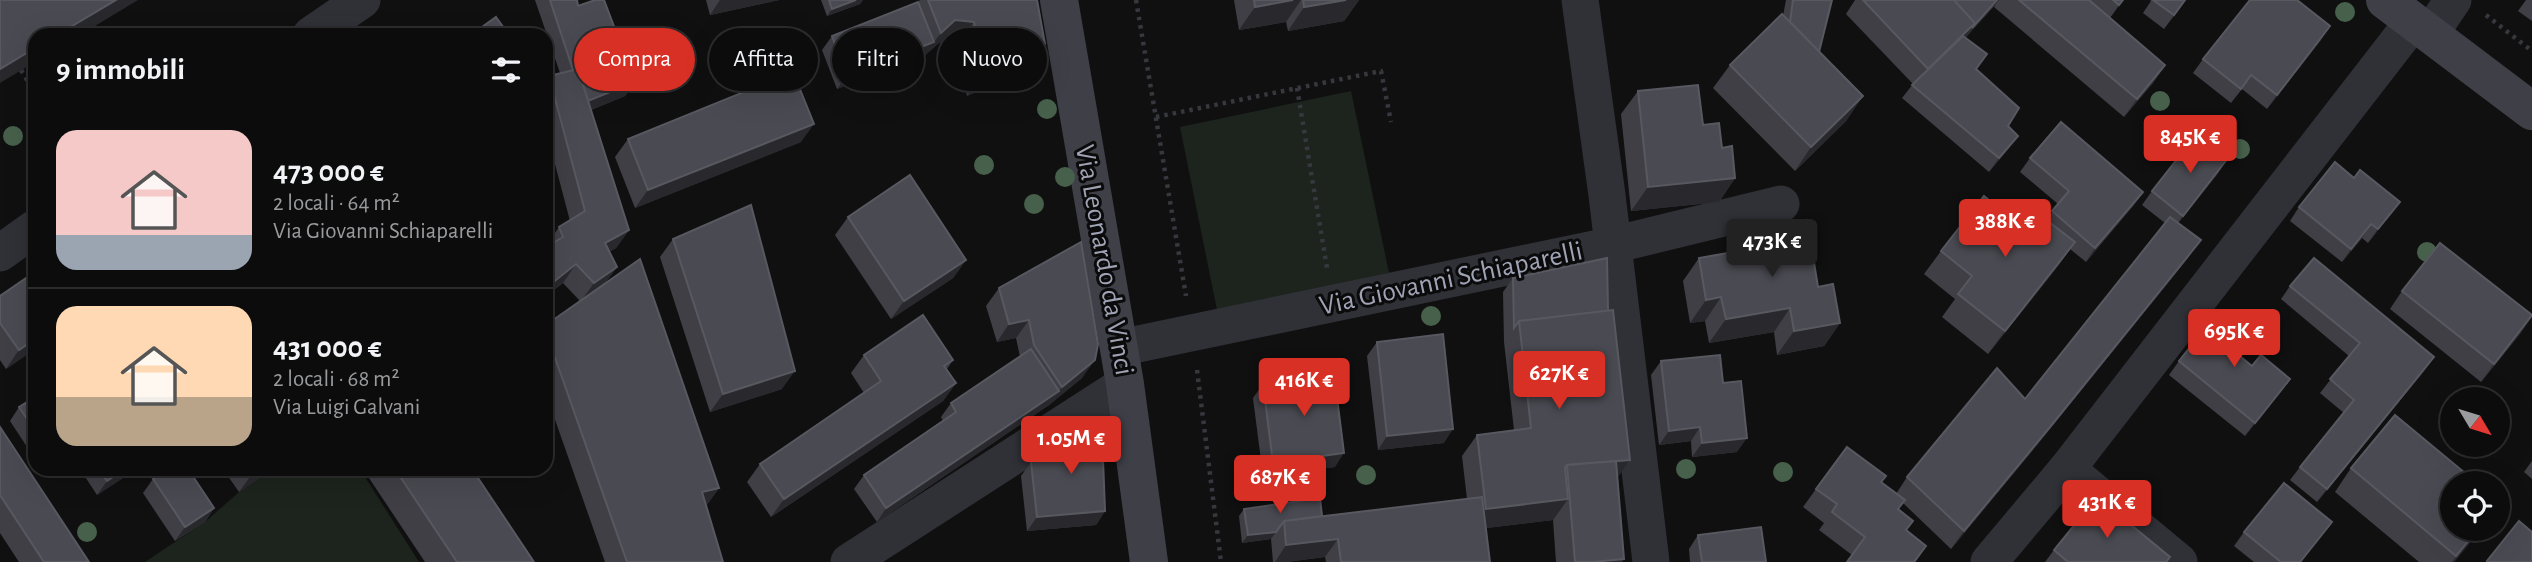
<!DOCTYPE html>
<html lang="it">
<head>
<meta charset="utf-8">
<style>
	body { margin:0; font-family:"Alegreya Sans",sans-serif; background:#151516; color:#f1f3f6; height:100vh; display:flex; flex-direction:column; font-size:26px; white-space:nowrap }
	* { box-sizing:border-box; margin:0 }
	p { font-size:23px; color:#9a9b9d }
	.icon { flex:none; width:38px; height:38px; fill:none; stroke:currentColor; stroke-width:2; stroke-linecap:round; stroke-linejoin:round }
	.map { position:relative; flex:1; overflow:hidden }
	.panel { position:absolute; left:28px; top:28px; width:525px; height:448px; display:flex; flex-direction:column; background:#0c0c0d; border-radius:21px; box-shadow:0 7px 28px #0002,0 0 0 2px #2c2c2e }
	.panel>* { flex:none }
	.guide { position:absolute; left:574px; top:28px; width:665px; height:63px; display:flex; gap:14px }
	.needle { width:46px; rotate:128deg }
	.controls { position:absolute; left:2440px; top:387px; display:grid; gap:14px }
	.controls a { display:grid; place-items:center; width:70px; height:70px; border-radius:50%; background:#0c0c0d; box-shadow:0 7px 28px #0002,0 0 0 2px #2c2c2e; font-size:35px }
	.price { position:absolute; translate:-50% -60px; padding:0 16px; border-radius:7px; background:#d93025; color:#fff; font-size:23px; line-height:46px; filter:drop-shadow(0 2px 4px #0008) }
	.price::after { content:''; position:absolute; left:50%; top:42px; width:21px; height:16px; margin-left:-10px; background:inherit; clip-path:polygon(0 0,100% 0,50% 100%) }
	.price.on { background:#222; color:#fff }
	ul { padding:0; list-style:none }
	li { display:flex; align-items:center; gap:21px; height:175px; padding:0 28px }
	li+li { border-top:2px solid #2c2c2e }
	li span { display:grid; place-items:center; flex:none; width:196px; height:140px; border-radius:21px; color:#555 }
	li>.icon { margin-inline-start:auto }
	span .icon { width:84px; height:84px; fill:#fffc; stroke-width:1 }
	li b { font-size:30px }
	h2 { display:flex; justify-content:space-between; align-items:center; height:84px; padding:0 28px; font-size:30px }
	.pill { padding:0 24px; border-radius:32px; background:#0c0c0d; box-shadow:0 7px 28px #0002,0 0 0 2px #2c2c2e; font-size:24px; line-height:63px }
	.pill.on { background:#d93025; color:#fff }
	.map>svg:first-child { display:block }
	.green { fill:#1c241d }
	.lines { fill:none; stroke-linecap:round; stroke-linejoin:round }
	.path { stroke:#36383e; stroke-width:4.5; stroke-dasharray:3.5 5; stroke-linecap:butt }
	.street { stroke:#303137; stroke-width:37 }
	.secondary { stroke:#3e3f47; stroke-width:38 }
	.tree { fill:#47604b }
	.wall { fill:#403f46 }
	.shaded-wall { fill:#29282c }
	.building { fill:#4a4a52; stroke:#585861; stroke-width:2 }
	.labels { text-anchor:middle; dominant-baseline:central; stroke-width:6; stroke-linejoin:round; paint-order:stroke }
	.street-label { font-size:28px; fill:#9fa3b4; stroke:#0b0b0c }
</style>
</head>
<body>
<div class="map">
<svg width="2532" height="562" viewBox="0 0 2532 562">
	<rect width="100%" height="100%" fill="#101011"/>
	<g class="green">
		<polygon points="1351,91 1389,273 1217,310 1180,127"/>
		<polygon points="273,469 360,469 419,562 145,562 205,522 239,492"/>
	</g>
	<g class="lines">
		<g class="path">
			<polyline points="1136,0 1186,296"/>
			<polyline points="2486,15 2532,51"/>
			<polyline points="21,70 35,93"/>
			<polyline points="1297,88 1327,268"/>
			<polyline points="1156,117 1381,71 1391,122"/>
			<polyline points="1197,370 1221,562"/>
		</g>
		<g class="street">
			<polyline points="1580,0 1607,195 1651,562"/>
			<polyline points="2430,34 2453,0"/>
			<polyline points="311,35 362,0"/>
			<polyline points="0,253 35,228"/>
			<polyline points="1119,348 1613,245 1781,204"/>
			<polyline points="2067,469 2179,562"/>
			<polyline points="849,562 1125,384"/>
			<polyline points="1989,562 2067,469 2413,22"/>
		</g>
		<g class="secondary">
			<polyline points="1059,0 1125,384 1149,562"/>
			<polyline points="2385,0 2532,111"/>
		</g>
	</g>
	<g class="tree">
		<circle cx="2345" cy="12" r="10"/>
		<circle cx="2160" cy="101" r="10"/>
		<circle cx="1047" cy="109" r="10"/>
		<circle cx="13" cy="136" r="10"/>
		<circle cx="2240" cy="149" r="10"/>
		<circle cx="984" cy="165" r="10"/>
		<circle cx="1065" cy="177" r="10"/>
		<circle cx="1034" cy="204" r="10"/>
		<circle cx="2427" cy="252" r="10"/>
		<circle cx="1431" cy="316" r="10"/>
		<circle cx="1686" cy="469" r="10"/>
		<circle cx="1783" cy="472" r="10"/>
		<circle cx="1366" cy="475" r="10"/>
		<circle cx="87" cy="532" r="10"/>
	</g>
	<g class="wall">
		<polygon points="535,0 577,0 578,6 635,82 625,96 591,110 629,230 616,248 609,252 617,267 605,283 719,488 706,506 723,562 605,562 546,394 546,325 580,301 563,283 546,296 546,246 559,227 570,221 546,130 546,80 549,76 560,73"/>
		<polygon points="706,0 779,0 710,15"/>
		<polygon points="821,0 863,0 860,4 827,16"/>
		<polygon points="920,0 1037,0 1045,44 1029,68 967,96 958,45 939,43 924,56 837,89 822,50 832,36 918,2"/>
		<polygon points="1234,0 1359,0 1344,21 1288,31 1286,22 1239,30"/>
		<polygon points="1786,0 1832,0 1819,52 1847,120 1795,171 1713,88 1730,65 1783,16"/>
		<polygon points="1855,0 2123,0 2110,18 2165,65 2153,83 2124,117 1994,7 1997,3 1965,38 1976,69 2008,126 2018,136 2008,149 1989,172 1902,98 1913,84 1846,14"/>
		<polygon points="2150,0 2186,0 2164,29 2143,13 2151,1"/>
		<polygon points="2526,0 2532,0 2532,21 2518,11"/>
		<polygon points="2321,40 2267,109 2242,89 2231,103 2193,73 2203,59"/>
		<polygon points="1638,91 1703,125 1722,148 1735,178 1719,202 1631,211 1621,114"/>
		<polygon points="628,139 801,142 635,208 615,157"/>
		<polygon points="2030,158 2143,192 2133,206 2086,262 2070,249 2058,266 1988,354 1942,317 1955,299 1924,274 1941,251 2016,222 2046,220 2058,204 2020,172"/>
		<polygon points="2219,172 2178,223 2188,258 2037,445 1951,549 1903,503 1898,510 1913,521 1907,530 1926,546 1915,562 1847,562 1852,555 1819,530 1824,523 1803,507 1816,489 1896,494 1907,477 2025,399 2165,223 2142,205 2152,191"/>
		<polygon points="2354,178 2400,202 2368,243 2362,238 2342,262 2290,221 2299,207"/>
		<polygon points="848,217 966,260 953,278 891,319 835,235"/>
		<polygon points="1765,227 1818,287 1840,323 1824,346 1777,355 1774,332 1709,343 1705,321 1690,323 1683,281 1699,258 1749,249"/>
		<polygon points="673,239 782,389 710,412 660,257"/>
		<polygon points="1513,278 1608,311 1622,562 1556,562 1553,520 1486,528 1490,562 1326,562 1325,557 1286,562 1273,562 1271,539 1242,543 1239,516 1244,509 1322,516 1467,499 1462,456 1477,435 1514,430 1504,342 1503,292"/>
		<polygon points="2290,286 2424,371 2317,502 2290,480 2300,467 2344,413 2320,393 2349,356 2281,299"/>
		<polygon points="999,288 1082,378 1049,405 877,522 854,489 864,475 943,421 941,417 951,403 1020,357 1016,338 997,342 986,306"/>
		<polygon points="2402,291 2532,316 2520,334 2481,382 2390,309"/>
		<polygon points="0,296 35,349 6,369 0,360"/>
		<polygon points="1377,342 1444,443 1378,450 1367,356"/>
		<polygon points="2231,349 2252,366 2290,379 2245,436 2169,375 2179,361"/>
		<polygon points="864,355 953,360 947,369 956,383 943,401 771,517 747,482 760,464 864,393 851,373"/>
		<polygon points="1661,361 1723,383 1737,452 1692,457 1691,441 1659,445 1651,375"/>
		<polygon points="1263,384 1335,467 1263,476 1253,398"/>
		<polygon points="35,397 35,459 10,421 19,407"/>
		<polygon points="0,427 89,562 19,562 0,533"/>
		<polygon points="2532,461 2532,479 2524,472"/>
		<polygon points="1031,462 1105,511 1096,525 1027,531 1021,476"/>
		<polygon points="2351,468 2452,528 2482,528 2454,562 2419,562 2335,492"/>
		<polygon points="41,469 55,469 45,475"/>
		<polygon points="80,469 134,469 132,472 97,495"/>
		<polygon points="223,469 273,469 239,492"/>
		<polygon points="363,469 472,469 534,562 425,562"/>
		<polygon points="153,479 214,508 205,522 175,541 143,493"/>
		<polygon points="2332,522 2301,562 2254,562 2234,546 2244,532"/>
		<polygon points="1698,535 1766,562 1690,562 1689,549"/>
		<polygon points="2054,550 2167,562 2045,562"/>
	</g>
	<g class="shaded-wall">
		<polygon points="116,0 138,0 80,35 57,35"/>
		<polygon points="720,0 779,0 710,15"/>
		<polygon points="856,0 863,0 860,4 827,16 832,9"/>
		<polygon points="1293,0 1301,0 1286,22 1239,30 1255,7"/>
		<polygon points="1346,0 1359,0 1344,21 1288,31 1304,7"/>
		<polygon points="1997,0 1999,0 1962,42 1972,28"/>
		<polygon points="955,20 974,22 958,45 939,43 924,56 837,89 847,76 934,42 941,33"/>
		<polygon points="1975,23 1962,42 1928,69"/>
		<polygon points="2330,26 2321,40 2267,109 2277,95"/>
		<polygon points="1045,44 1029,68 967,96 983,73"/>
		<polygon points="35,48 35,62 0,83 0,69"/>
		<polygon points="2165,65 2153,83 2124,117 2137,99"/>
		<polygon points="635,82 625,96 574,117 584,103"/>
		<polygon points="1863,96 1847,120 1795,171 1811,147"/>
		<polygon points="814,124 801,142 635,208 648,190"/>
		<polygon points="2018,136 2008,149 1989,172 1999,158"/>
		<polygon points="2228,158 2219,172 2173,230 2183,216"/>
		<polygon points="1735,178 1719,202 1631,211 1648,187"/>
		<polygon points="2143,192 2133,206 2086,262 2095,248"/>
		<polygon points="2400,202 2390,215 2368,243 2378,229"/>
		<polygon points="2371,224 2362,238 2342,262 2351,249"/>
		<polygon points="629,230 616,248 592,262 605,243"/>
		<polygon points="2201,240 2188,258 2037,445 1951,549 1964,531"/>
		<polygon points="2075,242 2058,266 1988,354 2005,331"/>
		<polygon points="966,260 953,278 891,319 904,301"/>
		<polygon points="576,264 563,283 546,296 546,288"/>
		<polygon points="617,267 604,285 581,301 594,283"/>
		<polygon points="1721,297 1705,321 1690,323 1706,300"/>
		<polygon points="1790,308 1774,332 1709,343 1726,319"/>
		<polygon points="2532,316 2520,334 2481,382 2494,364"/>
		<polygon points="1029,320 1016,338 997,342 1009,324"/>
		<polygon points="1840,323 1824,346 1777,355 1794,331"/>
		<polygon points="35,339 35,349 6,369 19,350"/>
		<polygon points="2434,357 2424,371 2317,502 2327,489"/>
		<polygon points="1095,360 1082,378 1049,405 877,522 886,508 1059,391 1062,387"/>
		<polygon points="795,371 782,389 710,412 723,394"/>
		<polygon points="2290,379 2281,392 2245,436 2255,423"/>
		<polygon points="956,383 943,401 771,517 784,499"/>
		<polygon points="1700,427 1691,441 1659,445 1669,431"/>
		<polygon points="1453,429 1444,443 1378,450 1387,436"/>
		<polygon points="1747,438 1737,452 1692,457 1702,443"/>
		<polygon points="1344,453 1335,467 1263,476 1273,463"/>
		<polygon points="1630,460 1615,481 1567,467"/>
		<polygon points="125,469 134,469 132,472 97,495 107,481"/>
		<polygon points="259,469 273,469 239,492 252,474"/>
		<polygon points="719,488 704,509 702,492"/>
		<polygon points="1568,499 1553,520 1471,530 1486,509"/>
		<polygon points="214,508 205,522 175,541 185,527"/>
		<polygon points="1105,511 1096,525 1027,531 1037,517"/>
		<polygon points="2479,528 2482,528 2454,562 2452,562"/>
		<polygon points="1276,532 1271,539 1242,543 1248,535"/>
		<polygon points="1338,539 1325,557 1286,562 1275,562 1286,545"/>
		<polygon points="1624,559 1622,562 1592,562"/>
	</g>
	<g class="building">
		<polygon points="0,0 116,0 57,35 35,35 35,48 0,69"/>
		<polygon points="550,0 577,0 578,6 595,0 604,0 635,82 588,101 578,69 573,70"/>
		<polygon points="829,0 856,0 832,9"/>
		<polygon points="928,0 1037,0 1045,44 983,73 974,22 955,20 941,33"/>
		<polygon points="1254,0 1293,0 1255,7"/>
		<polygon points="1303,0 1346,0 1304,7"/>
		<polygon points="1793,0 1832,0 1819,52 1790,22"/>
		<polygon points="1863,0 1954,0 1975,23 1928,69"/>
		<polygon points="1954,0 1997,0 1972,28 1975,23"/>
		<polygon points="2019,0 2089,0 2165,65 2137,99"/>
		<polygon points="2113,0 2123,0 2119,5"/>
		<polygon points="2153,0 2185,0 2174,15"/>
		<polygon points="2250,0 2297,0 2330,26 2277,95 2251,75 2241,89 2203,59"/>
		<polygon points="918,2 934,42 847,76 832,36"/>
		<polygon points="1782,14 1863,96 1811,147 1730,65"/>
		<polygon points="496,17 509,35 471,35"/>
		<polygon points="1963,36 1987,54 1976,69 2019,108 2008,126 2018,136 1999,158 1912,85"/>
		<polygon points="578,69 629,230 605,243 617,267 594,283 576,264 546,288 546,247 563,237 559,227 585,211 549,76"/>
		<polygon points="793,72 814,124 648,190 628,139"/>
		<polygon points="1698,85 1703,125 1719,123 1722,148 1732,146 1735,178 1648,187 1638,91"/>
		<polygon points="2061,122 2143,192 2095,248 2052,211 2069,191 2030,158"/>
		<polygon points="2197,134 2228,158 2183,216 2152,191"/>
		<polygon points="2335,162 2354,178 2360,170 2400,202 2378,229 2371,224 2351,249 2299,207"/>
		<polygon points="910,175 966,260 904,301 848,217"/>
		<polygon points="1984,196 2016,222 2028,206 2075,242 2005,331 1958,294 1972,276 1941,251"/>
		<polygon points="751,205 795,371 723,394 673,239"/>
		<polygon points="2170,217 2201,240 2050,427 1964,531 1907,477 1997,368 2025,399"/>
		<polygon points="1807,220 1818,287 1833,284 1840,323 1794,331 1790,308 1726,319 1721,297 1706,300 1699,258 1768,246 1765,227"/>
		<polygon points="1081,242 1098,344 1095,360 1062,387 1034,345 1029,320 1009,324 999,288"/>
		<polygon points="2440,243 2532,315 2494,364 2402,291"/>
		<polygon points="1607,258 1608,311 1519,321 1514,328 1513,278"/>
		<polygon points="2314,258 2434,357 2327,489 2300,467 2354,400 2330,379 2360,343 2290,286"/>
		<polygon points="640,259 719,488 702,492 723,562 627,562 546,332 546,325"/>
		<polygon points="35,272 35,339 19,350 0,323 0,296"/>
		<polygon points="1613,310 1630,460 1567,465 1565,467 1568,499 1486,509 1477,435 1531,428 1519,321"/>
		<polygon points="2219,311 2244,332 2230,348 2252,366 2261,355 2290,379 2255,423 2179,361"/>
		<polygon points="923,315 953,360 944,366 956,383 784,499 760,464 881,381 864,355"/>
		<polygon points="1443,334 1453,429 1387,436 1377,342"/>
		<polygon points="1031,349 1059,391 886,508 864,475 956,412 951,403"/>
		<polygon points="1720,355 1723,383 1741,381 1747,438 1702,443 1700,427 1669,431 1661,361"/>
		<polygon points="1334,374 1344,453 1273,463 1263,384"/>
		<polygon points="35,397 35,431 19,407"/>
		<polygon points="2395,415 2477,483 2452,483 2452,528 2479,528 2456,556 2351,468"/>
		<polygon points="1086,425 1102,433 1105,511 1037,517 1031,462"/>
		<polygon points="0,427 89,562 44,562 0,495"/>
		<polygon points="1847,447 1886,476 1881,482 1905,500 1898,509 1913,521 1906,530 1926,546 1914,562 1847,562 1865,537 1832,512 1837,504 1816,489"/>
		<polygon points="1616,461 1624,559 1592,562 1575,562 1567,465"/>
		<polygon points="98,469 125,469 107,481"/>
		<polygon points="168,469 188,469 214,508 185,527 153,479"/>
		<polygon points="248,469 259,469 252,474"/>
		<polygon points="395,469 472,469 534,562 457,562"/>
		<polygon points="2284,483 2332,522 2300,562 2281,562 2244,532"/>
		<polygon points="1482,497 1490,562 1341,562 1338,539 1286,545 1284,521"/>
		<polygon points="2097,497 2170,557 2166,562 2068,562 2054,550"/>
		<polygon points="1320,498 1322,516 1284,521 1276,532 1248,535 1244,509"/>
		<polygon points="2519,521 2532,532 2532,562 2488,562 2487,561"/>
		<polygon points="1761,527 1766,562 1702,562 1698,535"/>
	</g>
	<g class="labels">
		<g class="street-label">
			<text transform="translate(1104 260) rotate(80)">Via Leonardo da Vinci</text>
			<text transform="translate(1451 279) rotate(-12)">Via Giovanni Schiaparelli</text>
		</g>
	</g>
</svg>
<div class="controls">
<a><svg class="needle" viewBox="-14 -14 28 28"><path d="M0-13l5 13h-10z" fill="#e53935"/><path d="M0 13l5-13h-10z" fill="#9a9b9d"/></svg></a>
<a><svg class="icon" aria-label="locate" viewBox="0 0 24 24"><circle cx="12" cy="12" r="6"/><path d="M12 2v4M12 18v4M2 12h4M18 12h4"/></svg></a>
</div>
<b class="price" style="left:2190px;top:175px">845K €</b>
<b class="price" style="left:2005px;top:259px">388K €</b>
<b class="price on" style="left:1772px;top:279px">473K €</b>
<b class="price" style="left:2234px;top:369px">695K €</b>
<b class="price" style="left:1559px;top:411px">627K €</b>
<b class="price" style="left:1304px;top:418px">416K €</b>
<b class="price" style="left:1071px;top:476px">1.05M €</b>
<b class="price" style="left:1280px;top:515px">687K €</b>
<b class="price" style="left:2107px;top:540px">431K €</b>
<div class="guide">
<a class="pill on">Compra</a>
<a class="pill">Affitta</a>
<a class="pill">Filtri</a>
<a class="pill">Nuovo</a>
</div>
<section class="panel">
<h2>9 immobili<svg class="icon" aria-label="filters" viewBox="0 0 24 24"><path d="M4 7h16M4 17h16"/><circle cx="9" cy="7" r="2"/><circle cx="15" cy="17" r="2"/></svg></h2>
<ul>
<li><span style="background:linear-gradient(#f6c9c9 75%,#9aa5b1 0)"><svg class="icon" aria-label="home" viewBox="0 0 24 24"><path d="M3 11l9-7 9 7M6 9v11h12V9"/></svg></span><div><b>473 000 €</b><p>2 locali · 64 m²</p><p>Via Giovanni Schiaparelli</p></div></li>
<li><span style="background:linear-gradient(#ffd9b3 65%,#b9a48a 0)"><svg class="icon" aria-label="home" viewBox="0 0 24 24"><path d="M3 11l9-7 9 7M6 9v11h12V9"/></svg></span><div><b>431 000 €</b><p>2 locali · 68 m²</p><p>Via Luigi Galvani</p></div></li>
</ul>
</section>
</div>
</body>
</html>
